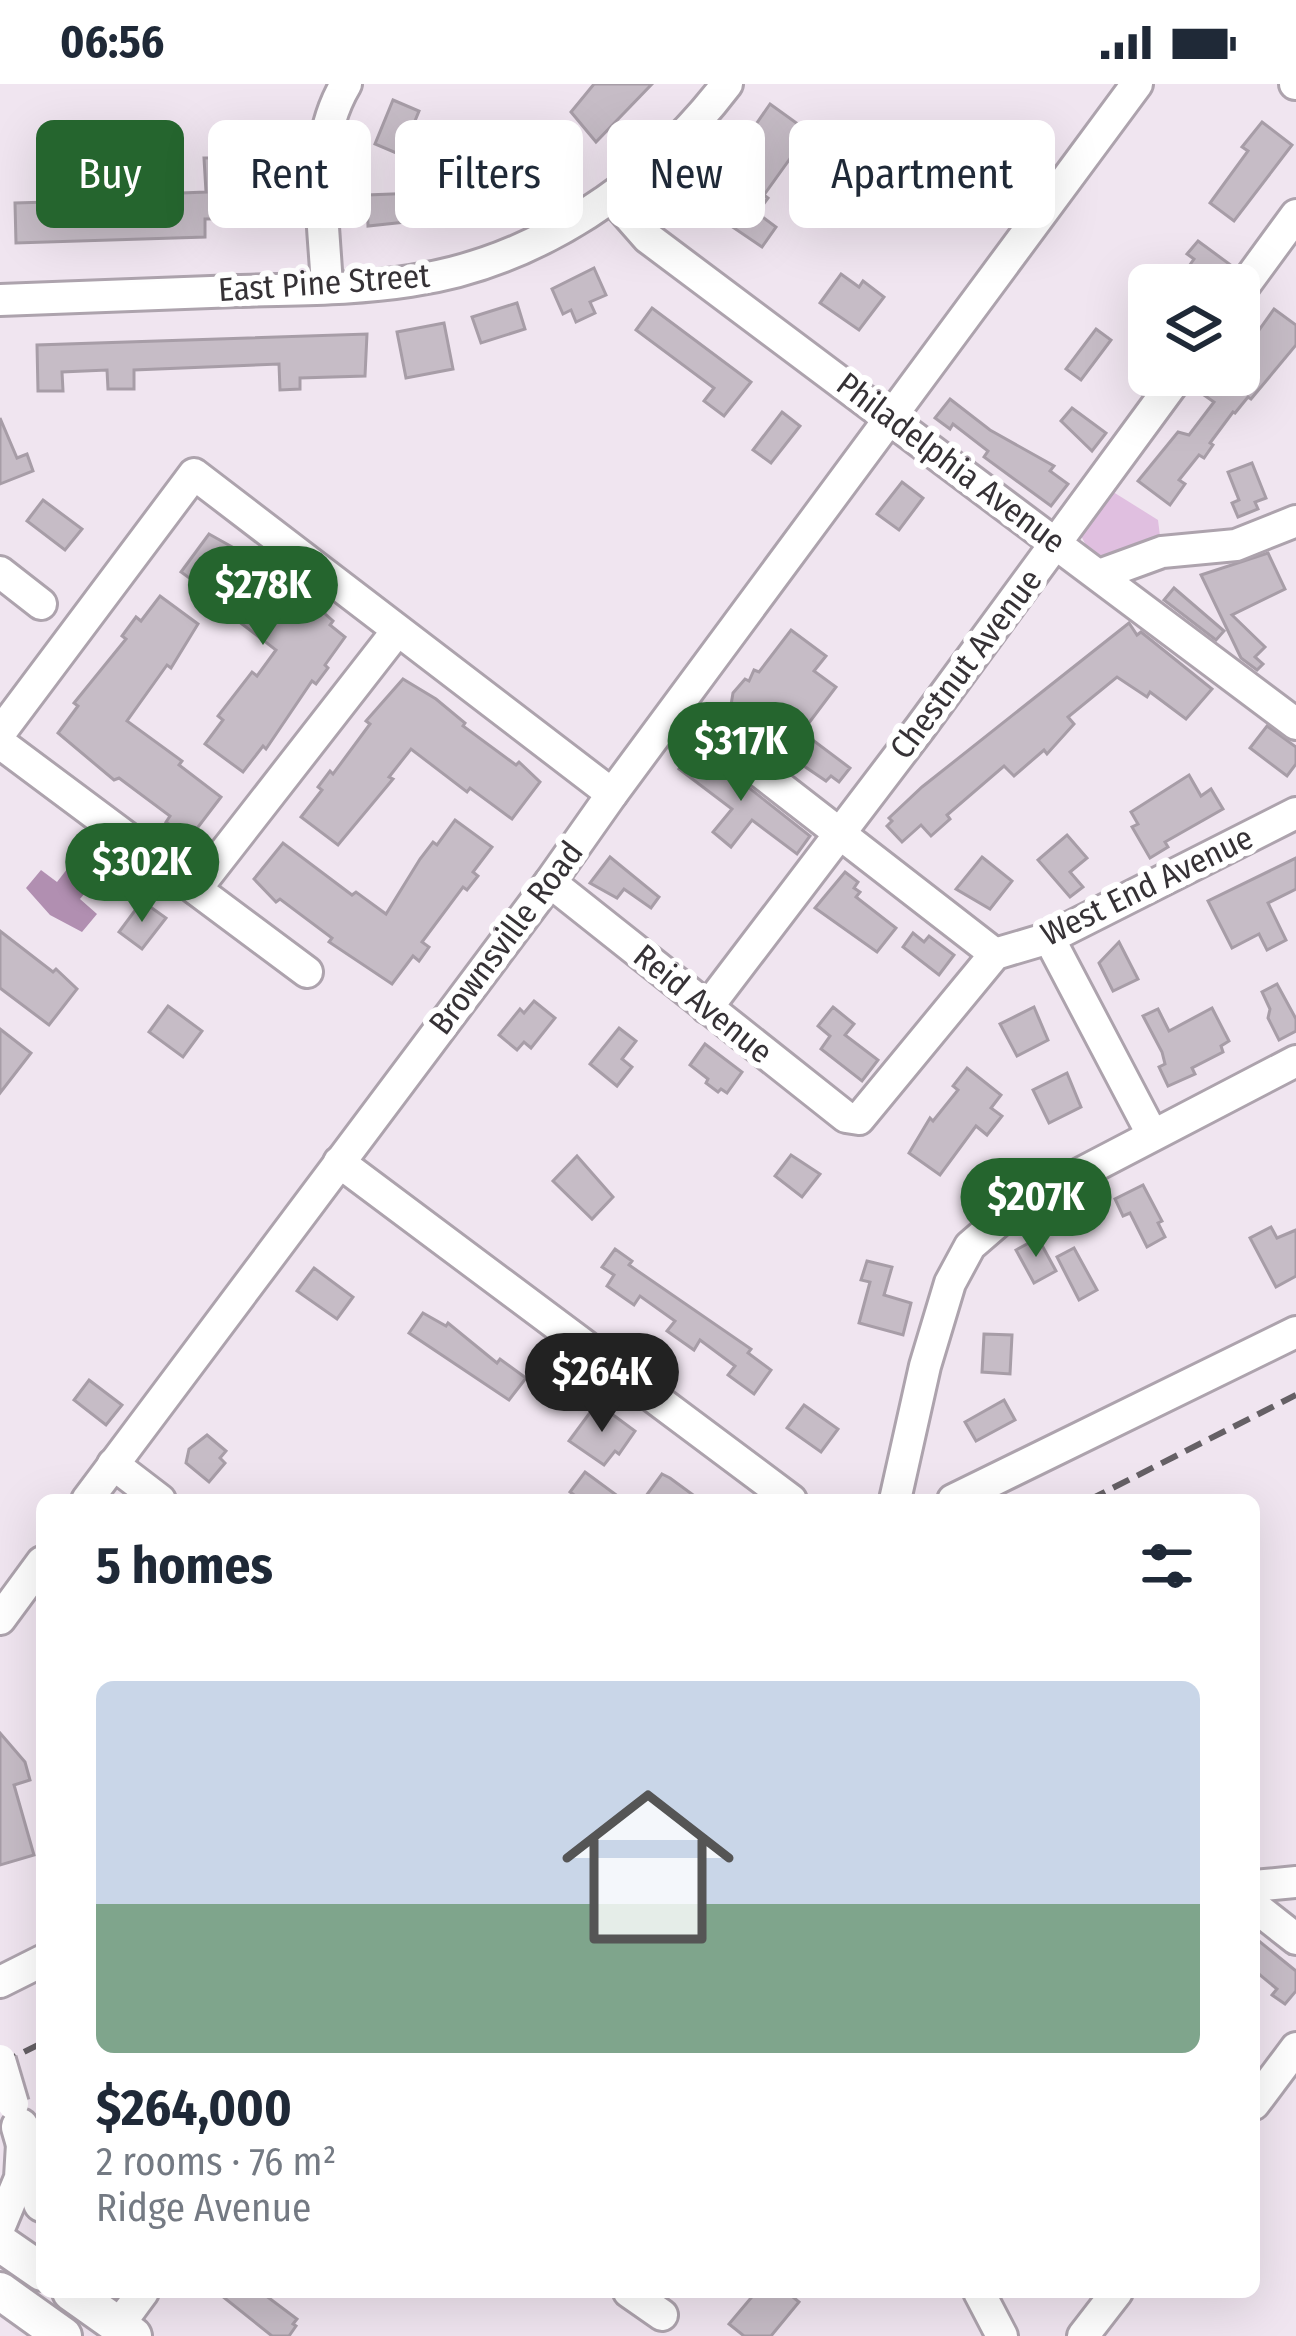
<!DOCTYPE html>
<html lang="en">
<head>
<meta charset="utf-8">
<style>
	body { margin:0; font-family:"Fira Sans Condensed",sans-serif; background:#f6f6f7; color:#1f2937; height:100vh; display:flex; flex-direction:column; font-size:45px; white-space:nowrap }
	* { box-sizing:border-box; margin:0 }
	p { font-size:39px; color:#747a83 }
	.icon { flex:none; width:66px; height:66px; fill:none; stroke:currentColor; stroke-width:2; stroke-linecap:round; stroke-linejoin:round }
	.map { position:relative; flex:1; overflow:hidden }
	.panel { position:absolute; left:36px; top:1410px; width:1224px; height:804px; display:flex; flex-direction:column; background:#fff; border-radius:18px; box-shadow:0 12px 48px #0002 }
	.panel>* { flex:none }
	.guide { position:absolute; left:36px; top:36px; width:1224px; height:108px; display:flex; gap:24px }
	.buttons { position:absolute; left:1128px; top:180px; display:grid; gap:24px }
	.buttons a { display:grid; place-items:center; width:132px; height:132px; border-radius:18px; background:#fff; box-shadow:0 12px 48px #0002; font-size:60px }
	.price { position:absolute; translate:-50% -102px; padding:0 27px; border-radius:42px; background:#25652e; color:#fff; font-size:39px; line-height:78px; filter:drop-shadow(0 3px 6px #0008) }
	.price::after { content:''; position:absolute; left:50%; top:72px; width:36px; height:27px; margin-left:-18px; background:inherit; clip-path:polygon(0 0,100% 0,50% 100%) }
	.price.current { background:#222; color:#fff }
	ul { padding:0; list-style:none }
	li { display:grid; align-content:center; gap:24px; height:636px; padding:0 60px }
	li span { display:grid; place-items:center; height:372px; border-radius:18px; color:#555 }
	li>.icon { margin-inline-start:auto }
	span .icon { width:216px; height:216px; fill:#fffc; stroke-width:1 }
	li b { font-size:51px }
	h2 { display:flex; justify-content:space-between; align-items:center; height:144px; padding:0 60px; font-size:51px }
	.pill { padding:0 42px; border-radius:18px; background:#fff; box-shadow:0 12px 48px #0002; font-size:42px; line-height:108px }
	.pill.current { background:#25652e; color:#fff }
	.status { display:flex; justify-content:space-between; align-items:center; height:84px; padding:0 60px; background:#fff; direction:ltr }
	.status svg { height:33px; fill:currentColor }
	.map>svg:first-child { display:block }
	.green { fill:#e0bfe0 }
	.water { fill:#b18fb1 }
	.building { fill:#c6bcc6; stroke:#a79da7; stroke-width:3 }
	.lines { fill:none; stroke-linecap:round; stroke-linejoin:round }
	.minor-casing { stroke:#ada3ad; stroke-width:36 }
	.major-casing { stroke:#ada3ad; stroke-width:42 }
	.minor { stroke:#fff; stroke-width:30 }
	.major { stroke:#fff; stroke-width:36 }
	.rail { stroke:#656065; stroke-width:6; stroke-dasharray:18 9; stroke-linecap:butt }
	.minor-bridge-casing { stroke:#ada3ad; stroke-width:36; stroke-linecap:butt }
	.minor-bridge { stroke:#fff; stroke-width:30 }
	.labels { text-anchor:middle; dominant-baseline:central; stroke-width:12; stroke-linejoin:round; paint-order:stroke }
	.street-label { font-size:33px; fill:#363236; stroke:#fff }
</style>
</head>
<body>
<div class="status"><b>06:56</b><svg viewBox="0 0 49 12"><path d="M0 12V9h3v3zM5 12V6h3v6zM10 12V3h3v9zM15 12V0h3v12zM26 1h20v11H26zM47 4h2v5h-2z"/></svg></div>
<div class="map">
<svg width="1296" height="2252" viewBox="0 0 1296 2252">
	<rect width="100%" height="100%" fill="#f0e5f0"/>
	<polygon class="green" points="1110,406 1158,436 1161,460 1104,477 1089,467 1079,448"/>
	<polygon class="water" points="71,780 94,798 80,815 97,830 82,848 50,831 26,804 41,786 57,798"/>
	<g class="building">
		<polygon points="594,0 652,0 596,58 571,28"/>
		<polygon points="393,16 419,27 401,71 375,60"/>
		<polygon points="770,20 809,48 764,111 768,114 757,129 776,143 762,163 703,123 721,100 735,110 762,72 743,59"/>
		<polygon points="1262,38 1292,61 1234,137 1210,119 1248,67 1242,63"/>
		<polygon points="254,40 256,86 270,86 272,134 205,135 205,153 16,159 15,119 48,118 48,130 86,130 86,113 115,113 116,128 157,127 156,110 206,108 204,74 218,74 217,44"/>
		<polygon points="508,62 513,75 533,66 544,91 501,111 488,71"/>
		<polygon points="443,108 444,134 368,142 367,111"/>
		<polygon points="1198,157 1232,182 1217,201 1189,182 1194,175 1187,170"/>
		<polygon points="594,184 606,211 590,218 595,229 576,238 571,226 563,230 552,205"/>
		<polygon points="841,190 859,203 863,197 884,213 859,246 820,219"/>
		<polygon points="517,219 525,245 481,259 472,233"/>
		<polygon points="652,224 751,298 724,332 704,317 714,304 636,246"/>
		<polygon points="1274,225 1296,241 1296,261 1251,315 1248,313 1235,329 1233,328 1210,359 1213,361 1204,374 1199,371 1179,396 1185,400 1170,421 1138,397 1178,348 1189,351 1214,318 1204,311 1217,291 1239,291 1239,253 1249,260"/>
		<polygon points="444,239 453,285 406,294 397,248"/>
		<polygon points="1096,245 1111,256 1081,296 1066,285"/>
		<polygon points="367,250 365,292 300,294 300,305 280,306 279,280 134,286 134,305 108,305 107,286 62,288 63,307 38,307 37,261"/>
		<polygon points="950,315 990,346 1054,382 1050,387 1068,400 1051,422 984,373 988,367 953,340 950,345 935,334"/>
		<polygon points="1072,324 1106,349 1092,367 1061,337"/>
		<polygon points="782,328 800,342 771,379 753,366"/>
		<polygon points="0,334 17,374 27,370 33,387 0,400"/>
		<polygon points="1252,379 1266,414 1255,418 1258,425 1238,433 1232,419 1239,416 1228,388"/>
		<polygon points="902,398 923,414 899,446 877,430"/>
		<polygon points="43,416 82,445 65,466 27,437"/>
		<polygon points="209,450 234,464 232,467 284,506 288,500 306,513 333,537 330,541 345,553 325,581 328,584 316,600 312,597 266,665 263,662 243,688 205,660 223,636 218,632 252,588 257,592 276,566 221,524 224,519 181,488"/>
		<polygon points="1268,469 1285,505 1232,531 1265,563 1255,573 1263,580 1257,586 1241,574 1201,491"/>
		<polygon points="1174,504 1224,547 1216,556 1164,516"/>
		<polygon points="160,512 198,540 171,584 167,581 127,637 182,677 179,681 221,713 192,751 185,746 183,750 166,738 170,732 119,694 114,696 58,649 78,622 74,619 126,555 122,552 136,533 141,537"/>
		<polygon points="1129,539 1137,551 1141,548 1212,605 1186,635 1150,608 1147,613 1117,593 1068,633 1074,640 1047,670 1044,666 1014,692 1004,682 947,731 950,735 931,752 921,741 902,758 887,742 892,737 889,734 922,703"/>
		<polygon points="791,546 826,572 814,587 836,603 802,648 850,684 839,698 831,692 826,697 801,680 804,675 791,666 776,661 776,652 730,627 733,609 745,595 749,597 754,586 759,588"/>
		<polygon points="403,595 436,615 465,639 463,642 516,681 519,678 540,698 512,735 470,704 467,708 411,665 389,693 393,695 338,761 301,733 322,706 318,703 330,687 333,690 370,640 366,637"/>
		<polygon points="1267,642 1296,663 1296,680 1287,692 1250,664"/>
		<polygon points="696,662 810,752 797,770 752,736 731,763 713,748 732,725 679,685"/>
		<polygon points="1189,691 1201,712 1211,705 1223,725 1165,758 1168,763 1150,774 1132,743 1138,740 1131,728"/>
		<polygon points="455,736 492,763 473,788 478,792 467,806 463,803 422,858 429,863 419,877 413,872 392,900 329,858 332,854 280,815 276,818 254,795 283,759 352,811 356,808 386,830 420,775 433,758 437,761"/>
		<polygon points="1067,751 1087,774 1070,788 1083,803 1070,813 1038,776"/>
		<polygon points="610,773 659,813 651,824 624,805 617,814 590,799"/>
		<polygon points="982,773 1012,797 990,825 956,805"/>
		<polygon points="1296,774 1296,805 1268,819 1286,856 1267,866 1259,850 1232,864 1208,817"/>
		<polygon points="845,788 858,798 854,804 860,808 856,813 896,844 877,868 815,824"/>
		<polygon points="142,817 166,834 142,865 119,848"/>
		<polygon points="0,847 53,888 56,885 77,905 49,941 0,904"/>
		<polygon points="913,849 924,858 929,852 954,871 939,891 903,863"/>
		<polygon points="1119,858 1138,895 1113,907 1099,879"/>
		<polygon points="1277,900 1296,935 1296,947 1279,956 1268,934 1270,925 1262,908"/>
		<polygon points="534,917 555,934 531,964 524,958 517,966 499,951 520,925 524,929"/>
		<polygon points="168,922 202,947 183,973 149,948"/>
		<polygon points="833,923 854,940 845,951 878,976 862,997 821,965 830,952 818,942"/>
		<polygon points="1034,923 1048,956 1017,972 1000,940"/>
		<polygon points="1212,924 1229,957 1221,962 1223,968 1192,984 1195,990 1168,1002 1159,983 1165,980 1162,968 1143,932 1158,925 1169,947"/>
		<polygon points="619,944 636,957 622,975 632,983 617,1002 590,980"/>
		<polygon points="0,945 31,969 0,1009"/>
		<polygon points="705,960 742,988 727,1009 721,1005 718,1008 706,999 708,995 690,981"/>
		<polygon points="967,984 1001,1011 991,1024 1002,1032 987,1051 976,1042 940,1091 909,1069 930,1034 933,1037 958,1006 953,1002"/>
		<polygon points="1067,989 1081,1023 1049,1039 1033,1006"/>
		<polygon points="791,1071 820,1090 802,1113 775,1092"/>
		<polygon points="577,1072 613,1113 592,1135 553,1097"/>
		<polygon points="1143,1101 1162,1137 1158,1139 1165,1153 1147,1163 1130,1129 1123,1132 1115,1115"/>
		<polygon points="1271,1143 1277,1154 1296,1146 1296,1192 1276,1203 1250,1154"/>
		<polygon points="1038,1154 1056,1187 1034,1199 1016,1166"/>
		<polygon points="1074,1164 1097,1206 1079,1216 1057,1173"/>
		<polygon points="615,1165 632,1177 629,1181 751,1265 748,1269 771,1286 754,1310 728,1291 735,1282 700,1256 694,1266 667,1247 675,1237 640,1212 634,1221 607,1202 614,1191 602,1183"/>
		<polygon points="867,1177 892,1183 884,1211 911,1219 903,1251 859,1239 870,1198 861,1196"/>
		<polygon points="314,1184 353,1213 337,1235 297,1207"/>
		<polygon points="423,1229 446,1242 448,1239 497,1279 500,1275 526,1294 509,1316 409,1249"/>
		<polygon points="984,1250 1012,1251 1010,1290 982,1288"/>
		<polygon points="89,1296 122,1321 106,1341 74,1316"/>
		<polygon points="1004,1316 1015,1336 976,1357 965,1338"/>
		<polygon points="597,1319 635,1347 619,1370 615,1367 604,1381 569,1357"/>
		<polygon points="804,1321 838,1345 821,1368 787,1344"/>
		<polygon points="207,1351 226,1367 220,1374 225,1379 209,1398 186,1379 189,1365"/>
		<polygon points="585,1388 623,1416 581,1416 570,1408"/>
		<polygon points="662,1390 670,1394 700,1416 643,1416"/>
		<polygon points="0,1649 25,1678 30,1696 14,1701 34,1771 0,1781"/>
		<polygon points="1254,1853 1296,1887 1296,1907 1285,1920 1272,1911 1277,1905 1254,1886"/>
		<polygon points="217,2208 261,2208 297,2235 293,2240 296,2242 289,2252 272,2252"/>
		<polygon points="756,2208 787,2208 799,2218 771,2252 744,2252 729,2240"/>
	</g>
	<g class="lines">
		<g class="minor-casing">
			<g id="minor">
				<polyline points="1295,0 1296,0"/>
				<polyline points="612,113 648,154 1296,640"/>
				<path d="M327,204c-3,-70 -18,-142 19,-204"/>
				<polyline points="1239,209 1296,131"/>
				<path d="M0,216c79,-3 158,-6 237,-9 57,-2 116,-1 173,-10 126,-18 241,-97 317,-197"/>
				<polyline points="0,488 41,520"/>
				<polyline points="1099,491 1162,468 1236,461 1296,437"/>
				<polyline points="678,624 995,870"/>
				<polyline points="0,649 194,390 612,710"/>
				<polyline points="0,659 307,888"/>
				<polyline points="550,798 846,1033 859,1035 995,870 1049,854 1296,729"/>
				<polyline points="196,805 397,547"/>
				<polyline points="1049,854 1152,1050"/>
				<polyline points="707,924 920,644 1179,291"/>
				<polyline points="339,1078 791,1416"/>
				<polyline points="113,1380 160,1416"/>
				<polyline points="87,1416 550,798 612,710 1137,0"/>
				<polyline points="895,1416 925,1282 950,1199 970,1162 1014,1124 1296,977"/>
				<polyline points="953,1416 1296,1248"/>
				<polyline points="0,1535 42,1478"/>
				<polyline points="1254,1802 1296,1798"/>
				<polyline points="1254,1822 1296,1855"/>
				<polyline points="0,1898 42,1877"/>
				<polyline points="1254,2020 1296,1964"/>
				<polyline points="0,2142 20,2094 22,2060"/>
				<polyline points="629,2208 662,2231"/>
				<polyline points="979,2208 1002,2252"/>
				<polyline points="118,2242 143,2208"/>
				<polyline points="1083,2252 1117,2208"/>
			</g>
		</g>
		<g class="major-casing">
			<g id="major">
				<polyline points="20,2043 42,2119"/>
				<polyline points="0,2159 42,2188"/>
				<polyline points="0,2207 63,2252"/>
				<polyline points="71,2208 133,2252"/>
			</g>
		</g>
		<use href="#minor" class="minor"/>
		<use href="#major" class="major"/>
		<g class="rail">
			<polyline points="1089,1416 1296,1311"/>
			<polyline points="0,1980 42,1959"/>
		</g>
		<g class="minor-bridge-casing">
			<polyline id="minor-bridge" points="0,1976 13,2020"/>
		</g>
		<use href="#minor-bridge" class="minor-bridge"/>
	</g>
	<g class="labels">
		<g class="street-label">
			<text transform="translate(324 199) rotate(-4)">East Pine Street</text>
			<text transform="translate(951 379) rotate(37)">Philadelphia Avenue</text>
			<text transform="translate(966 580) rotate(-53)">Chestnut Avenue</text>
			<text transform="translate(1147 802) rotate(-26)">West End Avenue</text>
			<text transform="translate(506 854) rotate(-53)">Brownsville Road</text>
			<text transform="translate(703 920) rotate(39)">Reid Avenue</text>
		</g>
	</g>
</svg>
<div class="buttons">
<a><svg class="icon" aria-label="layers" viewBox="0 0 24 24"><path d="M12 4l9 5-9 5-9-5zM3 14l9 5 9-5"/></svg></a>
</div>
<b class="price" style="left:263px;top:564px">$278K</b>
<b class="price" style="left:741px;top:720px">$317K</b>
<b class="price" style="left:142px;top:841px">$302K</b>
<b class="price" style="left:1036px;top:1176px">$207K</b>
<b class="price current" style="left:602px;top:1351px">$264K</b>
<div class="guide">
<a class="pill current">Buy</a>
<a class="pill">Rent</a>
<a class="pill">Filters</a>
<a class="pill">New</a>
<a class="pill">Apartment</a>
</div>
<section class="panel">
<h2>5 homes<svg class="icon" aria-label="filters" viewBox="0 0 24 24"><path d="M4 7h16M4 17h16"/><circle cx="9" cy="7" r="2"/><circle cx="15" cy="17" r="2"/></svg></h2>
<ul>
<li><span style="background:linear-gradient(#c9d6e8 60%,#7fa58c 0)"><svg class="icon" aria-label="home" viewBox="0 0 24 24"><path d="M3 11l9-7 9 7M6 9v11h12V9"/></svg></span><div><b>$264,000</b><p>2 rooms · 76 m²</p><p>Ridge Avenue</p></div></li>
</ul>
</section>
</div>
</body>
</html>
